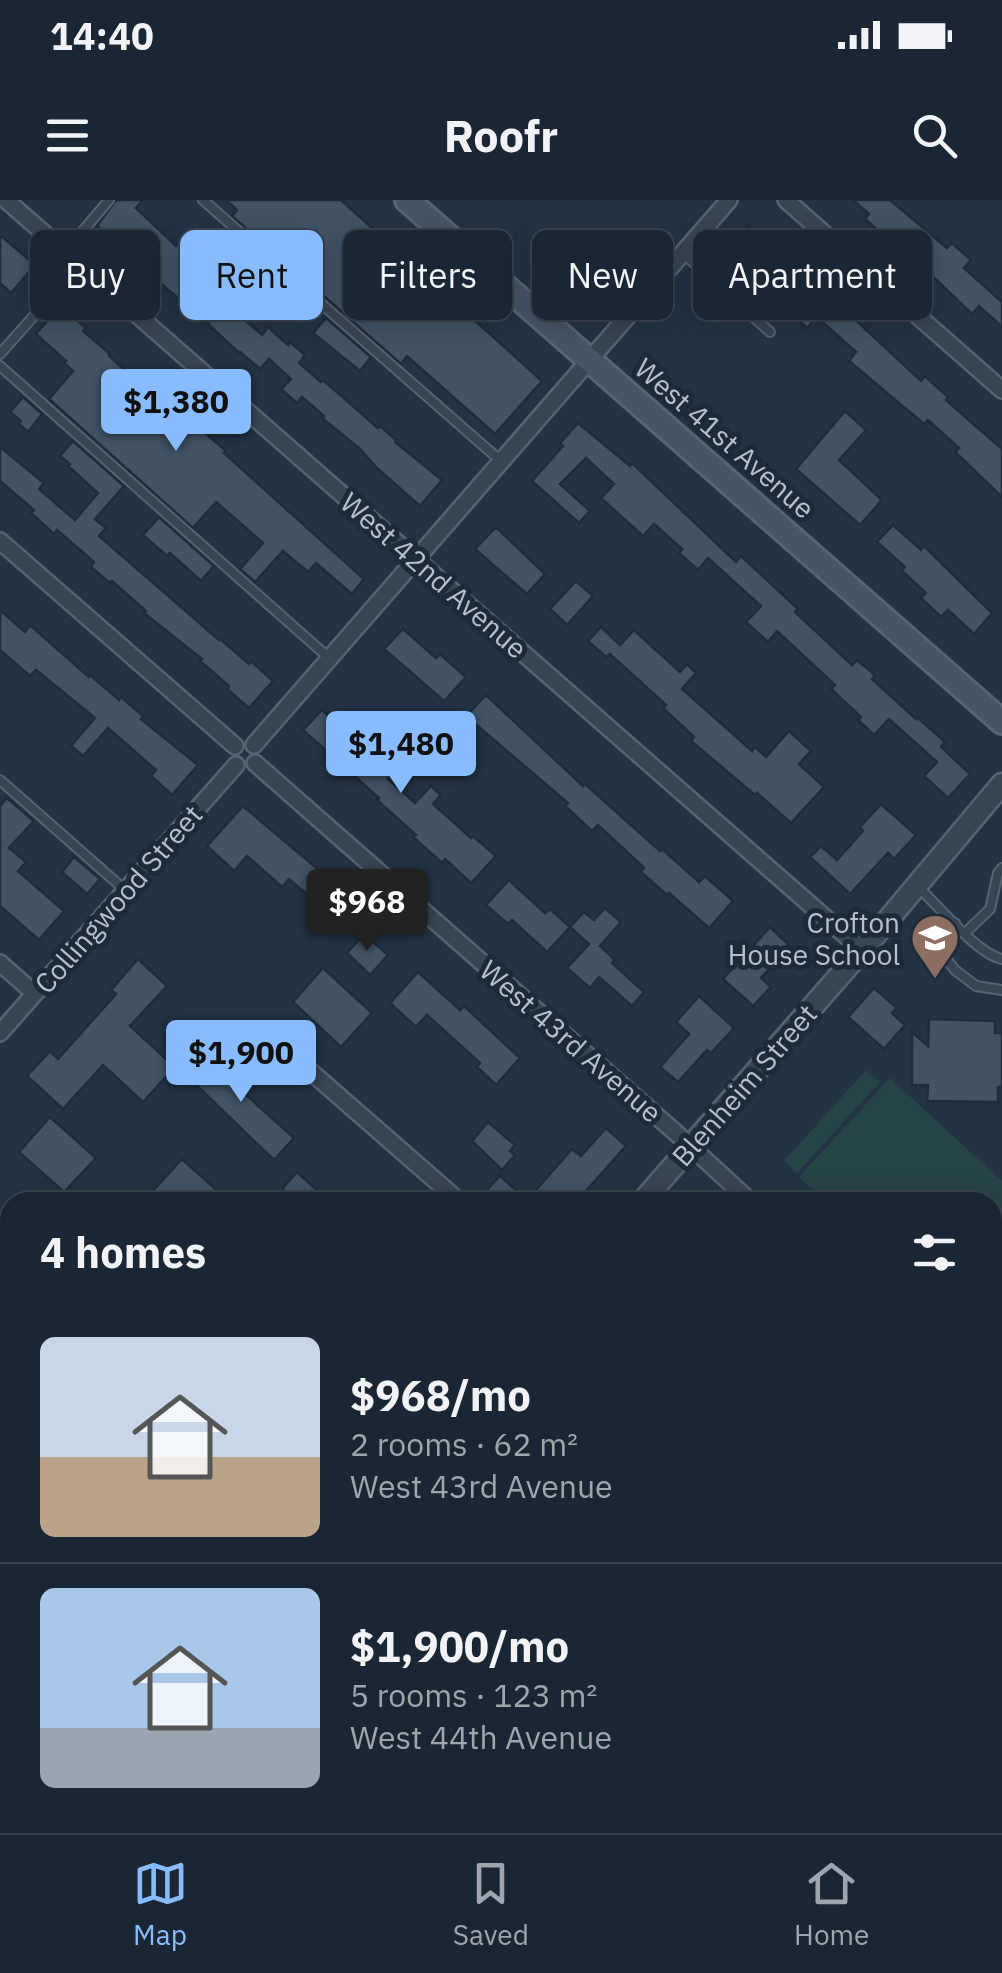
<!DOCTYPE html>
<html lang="en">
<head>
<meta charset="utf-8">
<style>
	body { margin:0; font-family:"IBM Plex Sans",sans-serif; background:#232e3b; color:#f1f3f6; height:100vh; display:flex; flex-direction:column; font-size:38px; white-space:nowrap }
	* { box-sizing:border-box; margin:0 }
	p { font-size:32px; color:#9fa5ac }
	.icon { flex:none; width:55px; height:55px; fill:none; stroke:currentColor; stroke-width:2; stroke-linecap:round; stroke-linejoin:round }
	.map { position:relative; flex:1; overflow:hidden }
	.details { position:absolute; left:0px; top:992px; width:1002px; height:642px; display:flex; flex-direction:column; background:#1a2633; border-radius:30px 30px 0 0; box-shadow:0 5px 25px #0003,0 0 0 2px #38434e }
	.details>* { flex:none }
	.banner { position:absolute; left:30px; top:30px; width:942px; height:90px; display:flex; gap:20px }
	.price { position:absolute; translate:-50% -85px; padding:0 22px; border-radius:10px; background:#88bcff; color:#111; font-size:32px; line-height:65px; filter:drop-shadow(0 2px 5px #0008) }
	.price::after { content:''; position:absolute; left:50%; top:60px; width:30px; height:22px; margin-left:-15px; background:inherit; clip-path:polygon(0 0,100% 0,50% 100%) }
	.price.active { background:#222; color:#fff }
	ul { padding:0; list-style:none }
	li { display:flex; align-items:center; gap:30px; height:250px; padding:0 40px }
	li+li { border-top:2px solid #38434e }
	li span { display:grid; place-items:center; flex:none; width:280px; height:200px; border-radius:15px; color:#555 }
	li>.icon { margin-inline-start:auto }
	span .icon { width:120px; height:120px; fill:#fffc; stroke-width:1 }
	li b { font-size:42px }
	h2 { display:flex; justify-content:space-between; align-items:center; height:120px; padding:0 40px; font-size:42px }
	.tag { padding:0 35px; border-radius:15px; background:#1a2633; box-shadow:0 5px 25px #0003,0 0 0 2px #38434e; font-size:35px; line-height:90px }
	.tag.active { background:#88bcff; color:#111 }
	.status { display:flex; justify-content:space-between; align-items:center; height:70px; padding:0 50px; background:#1a2633; direction:ltr }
	.status svg { height:28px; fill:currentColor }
	header { display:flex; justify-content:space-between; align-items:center; height:130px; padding:0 40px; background:#1a2633; font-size:45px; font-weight:700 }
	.tab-bar { display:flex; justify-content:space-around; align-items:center; height:140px; border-top:2px solid #38434e; background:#1a2633; font-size:28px; color:#9fa5ac }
	.tab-bar a { display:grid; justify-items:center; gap:5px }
	.tab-bar .active { color:#88bcff }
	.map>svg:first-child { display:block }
	.green { fill:#264345 }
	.building { fill:#425366; stroke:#1f2c3b; stroke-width:2.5 }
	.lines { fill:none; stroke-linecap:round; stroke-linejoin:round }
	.service-casing { stroke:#566371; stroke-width:12 }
	.minor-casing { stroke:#566371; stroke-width:20 }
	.tertiary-casing { stroke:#566371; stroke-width:25 }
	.secondary-casing { stroke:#566371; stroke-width:28 }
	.service { stroke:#384553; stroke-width:8 }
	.minor { stroke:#384553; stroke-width:15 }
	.tertiary { stroke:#384553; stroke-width:20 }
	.secondary { stroke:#465467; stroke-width:22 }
	.labels { text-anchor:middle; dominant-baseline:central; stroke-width:10; stroke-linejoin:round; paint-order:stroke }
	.street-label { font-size:28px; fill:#b5c0cd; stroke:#1d2a39 }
	.poi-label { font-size:28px; fill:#b5c0cd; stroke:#1d2a39; text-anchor:end }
</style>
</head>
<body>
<div class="status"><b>14:40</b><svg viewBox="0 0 49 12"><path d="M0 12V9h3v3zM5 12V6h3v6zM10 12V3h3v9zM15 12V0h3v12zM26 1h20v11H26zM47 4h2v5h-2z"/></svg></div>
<header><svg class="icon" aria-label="menu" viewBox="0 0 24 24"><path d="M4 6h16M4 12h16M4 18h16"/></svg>Roofr<svg class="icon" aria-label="search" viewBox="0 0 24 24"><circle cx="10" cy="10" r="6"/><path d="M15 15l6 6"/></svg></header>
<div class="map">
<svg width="1002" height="1633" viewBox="0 0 1002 1633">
	<rect width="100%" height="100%" fill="#233344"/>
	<g class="green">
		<polygon points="656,32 667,42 596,122 584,112"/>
		<polygon points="866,870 880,882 797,973 784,961"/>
		<polygon points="890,878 1002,981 1002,1088 993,1099 992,1002 826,1002 799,977"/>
		<polygon points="0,1361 10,1370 10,1625 63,1625 56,1633 0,1633"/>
	</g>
	<g class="building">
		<polygon points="116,0 143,0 136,8 176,46 183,37 200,52 222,27 259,59 248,74 227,56 208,79 230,98 236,92 249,104 239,115 262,135 268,127 288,145 290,142 305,155 299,163 321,182 323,180 378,228 380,226 396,240 395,242 442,280 420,306 377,268 360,249 322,218 324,216 302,197 297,203 281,189 291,179 269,159 260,169 240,152 239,153 208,124 209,123 150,75 156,69 134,50 129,56 97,26"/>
		<polygon points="226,0 341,0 542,181 495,234 407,156 401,164 293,69 308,53 284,32 269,48 232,16 237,10"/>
		<polygon points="853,0 890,0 947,48 952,43 971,60 964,68 1002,102 1002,127 979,106 972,114 927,71 929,69 892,35 888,40 865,19 869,14"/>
		<polygon points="748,27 813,84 815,82 921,181 925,176 948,197 946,200 1002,249 1002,297 955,252 959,248 928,220 924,224 849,161 856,152 817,117 807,128 788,111 796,103 733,44"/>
		<polygon points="0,35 35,65 11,93 0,83"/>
		<polygon points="60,106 86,128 83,131 110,154 109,156 142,185 145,182 200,232 202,230 226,251 224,253 364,379 352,394 316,363 308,372 283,351 255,382 240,369 263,343 216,302 193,328 49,199 73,171 64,163 66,161 36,134"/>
		<polygon points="326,118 371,157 360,171 313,133"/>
		<polygon points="23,197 42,214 28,232 19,224 21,221 10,212"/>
		<polygon points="845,211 866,230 839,260 882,300 860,325 796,269"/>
		<polygon points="578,223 630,266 632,263 736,362 741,356 798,409 795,412 852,465 857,460 875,475 872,479 916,519 917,517 945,542 941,547 970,574 948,598 924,576 937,562 889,519 874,535 858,520 861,517 831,489 835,485 777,431 768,442 746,422 761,406 708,358 698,370 679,353 682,349 654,324 643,336 601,298 614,284 586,258 560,284 590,311 579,323 532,281 563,246 560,243"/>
		<polygon points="73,241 124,286 95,319 106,328 99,336 219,440 220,439 249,464 251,461 273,481 249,508 227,489 229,486 200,461 202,459 144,413 146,411 112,381 110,383 91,367 94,362 57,330 54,334 31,313 34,310 0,281 0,247 44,283 39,289 75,320 98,293 68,266 70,264 60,256"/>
		<polygon points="159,317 214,366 201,381 170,353 167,356 143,335"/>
		<polygon points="893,325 921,350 924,346 992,413 974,434 948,410 941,417 921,398 926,393 902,371 905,367 877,342"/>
		<polygon points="496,327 545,374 527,394 475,349"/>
		<polygon points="576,381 593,396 567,425 550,409"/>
		<polygon points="0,410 25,432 30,425 89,477 90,475 119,500 121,497 144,517 141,519 198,565 172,595 151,576 156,570 108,528 83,556 71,546 95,518 36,470 30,476 0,450"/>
		<polygon points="601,427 620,445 634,430 680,472 687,464 696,473 682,489 752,551 755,547 766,557 789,531 811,551 799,564 824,587 791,623 757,593 755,595 691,541 694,537 663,508 666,505 610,454 606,457 588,441"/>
		<polygon points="403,429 436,458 440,454 466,477 444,501 384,449"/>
		<polygon points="486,495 583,586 585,584 660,651 662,649 699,682 705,676 733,701 709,728 669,693 667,695 641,672 644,668 598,625 592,631 565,606 568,603 466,516"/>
		<polygon points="322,510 351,536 360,525 394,555 395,553 405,561 388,579 415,603 431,586 441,595 433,604 471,638 473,636 496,656 471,683 445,659 442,663 413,637 416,635 377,600 379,598 303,530"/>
		<polygon points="7,598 34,621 9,648 26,662 18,671 64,711 39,740 0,706 0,606"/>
		<polygon points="881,604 916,635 894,659 888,653 850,694 810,657 821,646 837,660 863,631 860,627"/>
		<polygon points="243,606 345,692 327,712 289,679 282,687 247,656 234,671 207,646"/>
		<polygon points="74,657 100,679 87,694 62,672"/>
		<polygon points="509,680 545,713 550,709 570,727 547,752 512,720 508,724 486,705"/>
		<polygon points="605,708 621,722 600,746 615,760 612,763 644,792 632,806 599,777 590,788 567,768 589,744 570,727 584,712 594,720"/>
		<polygon points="770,727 790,746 761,778 771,787 753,806 723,779"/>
		<polygon points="364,734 388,755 370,775 347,753"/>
		<polygon points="138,759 167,786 130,826 175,867 143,902 103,865 63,909 27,876 50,851 58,859 116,794 111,790"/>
		<polygon points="323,768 372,813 341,847 293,802"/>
		<polygon points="418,772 460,810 464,806 520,858 496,885 477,867 480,863 427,815 416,827 390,803"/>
		<polygon points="874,788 897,808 892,813 905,825 884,849 848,817"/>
		<polygon points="699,796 734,828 711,853 707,850 678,882 660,867 689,834 676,822"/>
		<polygon points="929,819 995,821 995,833 1002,833 1002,887 998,887 998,902 927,901 928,885 912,885 912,832 928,846"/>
		<polygon points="215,852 251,885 244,893 294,938 274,960 191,880"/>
		<polygon points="50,917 96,958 64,992 19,952"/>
		<polygon points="488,922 515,945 510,951 515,955 502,970 472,941"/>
		<polygon points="606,928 626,946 576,1002 494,1002 484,993 500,976 527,1000 572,949 581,956"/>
		<polygon points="182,959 230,1002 143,1002"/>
		<polygon points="297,972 330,1002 296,1002 282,989"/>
	</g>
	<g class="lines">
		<g class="service-casing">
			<g id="service">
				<polyline points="203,0 502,262"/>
				<polyline points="65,52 109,0"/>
				<polyline points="684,54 770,132"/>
				<polyline points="0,154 79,65"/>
				<polyline points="0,166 329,458"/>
				<polyline points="0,580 126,691"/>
				<path d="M919,688c21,19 58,66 83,71"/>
				<polyline points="955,723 938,738 936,746 955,770 976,786 1002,790"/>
				<polyline points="965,733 990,709 998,673 1002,668"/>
				<polyline points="895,1625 904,1633"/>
			</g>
		</g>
		<g class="minor-casing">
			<g id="minor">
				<polyline points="6,0 862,750"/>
				<polyline points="786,0 1002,190"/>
				<polyline points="0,341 235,546"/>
				<polyline points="254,545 729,0"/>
				<polyline points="255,563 676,933 751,1002"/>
				<polyline points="0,763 34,793"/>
				<polyline points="0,833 236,565"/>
				<polyline points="278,843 460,1002"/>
				<polyline points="0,1302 10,1290"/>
				<polyline points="992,1388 1002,1378"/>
				<polyline points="992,1549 1002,1558"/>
				<polyline points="596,1625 605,1633"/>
				<polyline points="430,1633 437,1625"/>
				<polyline points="777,1633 784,1625"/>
			</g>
		</g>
		<g class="tertiary-casing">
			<g id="tertiary">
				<polyline points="642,1002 876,734 1002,584"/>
				<polyline points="88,1633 95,1625"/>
			</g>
		</g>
		<g class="secondary-casing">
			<g id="secondary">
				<polyline points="407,0 1002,522"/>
				<polyline points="0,1326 10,1335"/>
				<polyline points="254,1625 257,1633"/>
			</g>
		</g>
		<use href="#service" class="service"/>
		<use href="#minor" class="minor"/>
		<use href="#tertiary" class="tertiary"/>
		<use href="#secondary" class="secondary"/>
	</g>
	<defs>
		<g id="school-pin" transform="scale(2.5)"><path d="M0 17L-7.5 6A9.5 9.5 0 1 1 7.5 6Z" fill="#8d6e63" stroke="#1d2a39"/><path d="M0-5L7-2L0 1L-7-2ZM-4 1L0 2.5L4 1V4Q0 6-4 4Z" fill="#fff"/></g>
	</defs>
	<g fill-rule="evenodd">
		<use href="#school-pin" x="935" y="738"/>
	</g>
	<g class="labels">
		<g class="street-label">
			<text transform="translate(725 238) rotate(41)">West 41st Avenue</text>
			<text transform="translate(434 375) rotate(41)">West 42nd Avenue</text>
			<text transform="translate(118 699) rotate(-49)">Collingwood Street</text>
			<text transform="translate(571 841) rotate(41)">West 43rd Avenue</text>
			<text transform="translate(744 885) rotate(-49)">Blenheim Street</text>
		</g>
		<g class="poi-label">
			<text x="900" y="722">Crofton<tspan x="900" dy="32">House School</tspan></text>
		</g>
	</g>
</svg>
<b class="price" style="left:176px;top:254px">$1,380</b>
<b class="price" style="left:401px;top:596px">$1,480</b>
<b class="price active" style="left:367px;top:754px">$968</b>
<b class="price" style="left:241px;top:905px">$1,900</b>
<div class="banner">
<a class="tag">Buy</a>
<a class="tag active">Rent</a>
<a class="tag">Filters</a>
<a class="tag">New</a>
<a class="tag">Apartment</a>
</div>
<section class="details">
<h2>4 homes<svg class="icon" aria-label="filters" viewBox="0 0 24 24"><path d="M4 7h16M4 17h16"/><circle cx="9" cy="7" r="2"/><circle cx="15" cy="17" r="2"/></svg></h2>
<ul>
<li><span style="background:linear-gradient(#c9d6e8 60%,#b9a48a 0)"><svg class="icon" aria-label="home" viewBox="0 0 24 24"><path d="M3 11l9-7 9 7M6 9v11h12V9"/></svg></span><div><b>$968/mo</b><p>2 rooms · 62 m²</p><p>West 43rd Avenue</p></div></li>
<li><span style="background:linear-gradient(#a9c7e8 70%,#9aa5b1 0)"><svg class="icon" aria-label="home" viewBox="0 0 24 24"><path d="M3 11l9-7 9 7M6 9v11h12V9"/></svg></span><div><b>$1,900/mo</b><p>5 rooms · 123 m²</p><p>West 44th Avenue</p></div></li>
</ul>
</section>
</div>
<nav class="tab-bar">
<a class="active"><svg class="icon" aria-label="map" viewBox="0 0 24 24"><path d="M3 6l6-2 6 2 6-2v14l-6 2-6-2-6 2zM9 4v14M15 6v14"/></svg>Map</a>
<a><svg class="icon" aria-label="saved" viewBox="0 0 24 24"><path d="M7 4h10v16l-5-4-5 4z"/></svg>Saved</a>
<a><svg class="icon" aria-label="home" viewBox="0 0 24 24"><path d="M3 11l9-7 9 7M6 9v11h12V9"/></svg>Home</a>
</nav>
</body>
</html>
